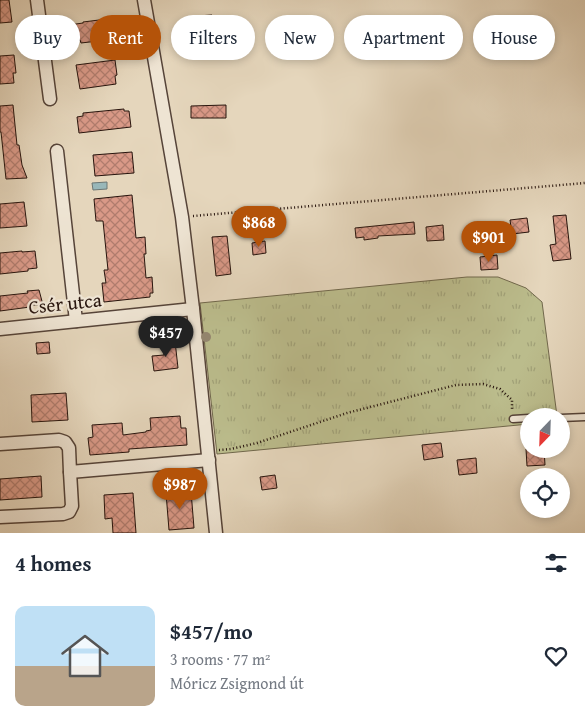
<!DOCTYPE html>
<html lang="en">
<head>
<meta charset="utf-8">
<style>
	body { margin:0; font-family:"Gentium Book Plus",serif; background:#f2f2f3; color:#1f2937; height:100vh; display:flex; flex-direction:column; font-size:19px; white-space:nowrap }
	* { box-sizing:border-box; margin:0 }
	p { font-size:16px; color:#747a83 }
	.icon { flex:none; width:28px; height:28px; fill:none; stroke:currentColor; stroke-width:2; stroke-linecap:round; stroke-linejoin:round }
	.map { position:relative; height:533px; overflow:hidden }
	.details { display:flex; flex-direction:column; background:#fff; flex:1 }
	.details>* { flex:none }
	.top-card { position:absolute; left:15px; top:15px; width:555px; height:45px; display:flex; gap:10px }
	.needle { width:32px; rotate:203deg }
	.tools { position:absolute; left:520px; top:408px; display:grid; gap:10px }
	.tools a { display:grid; place-items:center; width:50px; height:50px; border-radius:50%; background:#fff; box-shadow:0 2px 8px #0003; font-size:25px }
	.price { position:absolute; translate:-50% -42px; padding:0 11px; border-radius:18px; background:#b45309; color:#fff; font-size:16px; line-height:32px; filter:drop-shadow(0 1px 2px #0008) }
	.price::after { content:''; position:absolute; left:50%; top:30px; width:15px; height:11px; margin-left:-8px; background:inherit; clip-path:polygon(0 0,100% 0,50% 100%) }
	.price.on { background:#222; color:#fff }
	ul { padding:0; list-style:none }
	li { display:flex; align-items:center; gap:15px; height:125px; padding:0 15px }
	li span { display:grid; place-items:center; flex:none; width:140px; height:100px; border-radius:10px; color:#555 }
	li>.icon { margin-inline-start:auto }
	span .icon { width:60px; height:60px; fill:#fffc; stroke-width:1 }
	li b { font-size:21px }
	h2 { display:flex; justify-content:space-between; align-items:center; height:60px; padding:0 15px; font-size:21px }
	.chip { padding:0 18px; border-radius:22px; background:#fff; box-shadow:0 2px 8px #0003; font-size:18px; line-height:45px }
	.chip.on { background:#b45309; color:#fff }
	.map>svg:first-child { display:block }
	.grass { fill:url(#grass-tufts); stroke:#71684c }
	.water { fill:#98b7b9; stroke:#6b7674 }
	.building { fill:url(#building-cross-hatch); stroke:#27140d }
	.lines { fill:none; stroke-linecap:round; stroke-linejoin:round }
	.lane-casing { stroke:#564439; stroke-width:9 }
	.street-casing { stroke:#564439; stroke-width:15 }
	.path { stroke:#27140d; stroke-width:2.5; stroke-dasharray:1 2.5; stroke-linecap:butt }
	.lane { stroke:#eee4d3; stroke-width:6 }
	.street { stroke:#eee4d3; stroke-width:12 }
	.tree { fill:#958771 }
	.labels { text-anchor:middle; dominant-baseline:central; stroke-width:4.5; stroke-linejoin:round; paint-order:stroke }
	.street-label { font-size:19px; fill:#27140d; stroke:#eee4d3 }
</style>
</head>
<body>
<div class="map">
<svg width="585" height="533" viewBox="0 0 585 533">
	<defs>
		<pattern id="grass-tufts" width="24" height="20" patternUnits="userSpaceOnUse" patternTransform="scale(1.25)"><rect width="24" height="20" fill="#bbbc8c"/><path d="M3 7l-1-3M5 7V3M7 7l1-3M15 17l-1-3M17 17v-4M19 17l1-3" fill="none" stroke="#a1a178"/></pattern>
		<pattern id="building-cross-hatch" width="8" height="8" patternUnits="userSpaceOnUse" patternTransform="scale(1.25)"><rect width="8" height="8" fill="#d99987"/><path d="M0 0l8 8M0 8l8-8" fill="none" stroke="#b07c6d"/></pattern>
	</defs>
	<rect width="100%" height="100%" fill="#e5d6bc"/>
	<filter id="stains"><feTurbulence type="fractalNoise" baseFrequency=".004" numOctaves="4"/><feColorMatrix values="0 0 0 0 .2 0 0 0 0 .09 0 0 0 0 .02 0 0 0 .5 -.17"/></filter>
	<radialGradient id="worn" r=".72"><stop offset=".6" stop-color="#630" stop-opacity="0"/><stop offset="1" stop-color="#630" stop-opacity=".3"/></radialGradient>
	<polygon class="grass" points="467,277 498,277 526,288 542,302 557,416 529,416 529,424 217,454 200,303"/>
	<polygon class="water" points="107,182 107,189 93,190 92,183"/>
	<g class="building">
		<polygon points="0,0 9,0 12,22 0,23"/>
		<polygon points="212,15 213,34 198,35 197,16"/>
		<polygon points="107,19 108,20 120,19 122,35 115,36 115,39 81,43 80,40 71,41 69,25 83,23 83,22"/>
		<polygon points="237,37 237,51 220,51 219,38"/>
		<polygon points="14,55 16,73 13,73 14,83 0,84 0,56"/>
		<polygon points="115,60 117,75 115,76 116,84 80,89 76,65"/>
		<polygon points="13,105 17,145 19,145 22,165 27,178 6,179 1,132 0,132 0,106"/>
		<polygon points="226,105 226,118 191,118 191,106"/>
		<polygon points="124,109 124,111 129,111 131,127 79,133 77,117 83,116 83,113"/>
		<polygon points="132,152 134,173 95,176 93,155"/>
		<polygon points="132,195 136,238 145,237 146,254 144,254 146,278 152,277 153,293 150,293 150,297 104,302 102,283 106,283 104,270 108,270 103,221 96,221 94,199"/>
		<polygon points="24,202 27,226 0,228 0,204"/>
		<polygon points="566,215 571,259 553,261 550,245 556,244 553,216"/>
		<polygon points="527,218 529,232 512,234 510,220"/>
		<polygon points="414,222 415,234 378,236 378,238 364,240 364,237 356,238 355,228"/>
		<polygon points="443,225 444,240 427,241 426,227"/>
		<polygon points="227,236 231,274 216,276 212,237"/>
		<polygon points="265,241 266,253 253,255 252,243"/>
		<polygon points="22,251 22,252 35,251 37,268 28,269 28,271 0,274 0,253"/>
		<polygon points="497,255 498,269 481,270 480,257"/>
		<polygon points="39,290 43,305 30,305 30,307 0,311 0,296 28,293 27,291"/>
		<polygon points="175,341 178,368 154,371 152,356 164,355 163,343"/>
		<polygon points="49,342 50,353 37,354 36,343"/>
		<polygon points="66,393 68,420 32,422 31,395"/>
		<polygon points="180,416 181,428 186,428 187,445 129,449 129,452 90,455 88,438 93,437 92,425 122,423 123,435 146,432 146,431 151,430 150,418"/>
		<polygon points="441,443 443,457 424,460 422,445"/>
		<polygon points="526,449 544,449 545,465 527,466"/>
		<polygon points="476,458 477,473 459,475 457,460"/>
		<polygon points="275,475 277,488 262,490 260,477"/>
		<polygon points="41,476 42,497 0,500 0,479"/>
		<polygon points="191,491 194,528 169,530 166,493"/>
		<polygon points="133,493 136,533 113,533 112,518 105,519 104,495"/>
	</g>
	<g class="lines">
		<g class="lane-casing">
			<g id="lane">
				<polyline points="561,418 585,417"/>
				<polyline points="513,419 529,418"/>
			</g>
		</g>
		<g class="street-casing">
			<g id="street">
				<polyline points="37,0 50,99"/>
				<polyline points="144,0 182,217 193,309 216,533"/>
				<polyline points="57,151 76,321"/>
				<polyline points="0,329 193,309"/>
				<polyline points="0,444 59,440 65,442 69,448 70,472 209,460"/>
				<polyline points="0,517 63,514 69,512 72,506 70,472"/>
			</g>
		</g>
		<g class="path">
			<polyline points="193,216 585,183"/>
			<polyline points="219,450 231,449 257,443 347,413 456,385 483,384 500,389 512,400 512,410"/>
		</g>
		<use href="#lane" class="lane"/>
		<use href="#street" class="street"/>
	</g>
	<circle class="tree" cx="206" cy="337" r="5"/>
	<g class="labels">
		<g class="street-label">
			<text transform="translate(65 303) rotate(-6)">Csér utca</text>
		</g>
	</g>
	<rect width="100%" height="100%" filter="url(#stains)"/>
	<rect width="100%" height="100%" fill="url(#worn)"/>
</svg>
<div class="tools">
<a><svg class="needle" viewBox="-14 -14 28 28"><path d="M0-13l5 13h-10z" fill="#e53935"/><path d="M0 13l5-13h-10z" fill="#747a83"/></svg></a>
<a><svg class="icon" aria-label="locate" viewBox="0 0 24 24"><circle cx="12" cy="12" r="6"/><path d="M12 2v4M12 18v4M2 12h4M18 12h4"/></svg></a>
</div>
<b class="price" style="left:259px;top:248px">$868</b>
<b class="price" style="left:489px;top:263px">$901</b>
<b class="price on" style="left:166px;top:358px">$457</b>
<b class="price" style="left:180px;top:510px">$987</b>
<div class="top-card">
<a class="chip">Buy</a>
<a class="chip on">Rent</a>
<a class="chip">Filters</a>
<a class="chip">New</a>
<a class="chip">Apartment</a>
<a class="chip">House</a>
</div>
</div>
<section class="details">
<h2>4 homes<svg class="icon" aria-label="filters" viewBox="0 0 24 24"><path d="M4 7h16M4 17h16"/><circle cx="9" cy="7" r="2"/><circle cx="15" cy="17" r="2"/></svg></h2>
<ul>
<li><span style="background:linear-gradient(#bfe0f5 60%,#b9a48a 0)"><svg class="icon" aria-label="home" viewBox="0 0 24 24"><path d="M3 11l9-7 9 7M6 9v11h12V9"/></svg></span><div><b>$457/mo</b><p>3 rooms · 77 m²</p><p>Móricz Zsigmond út</p></div><svg class="icon" aria-label="heart" viewBox="0 0 24 24"><path d="M12 20l-8-8c-3-5 5-10 8-4 3-6 11-1 8 4z"/></svg></li>
</ul>
</section>
</body>
</html>
